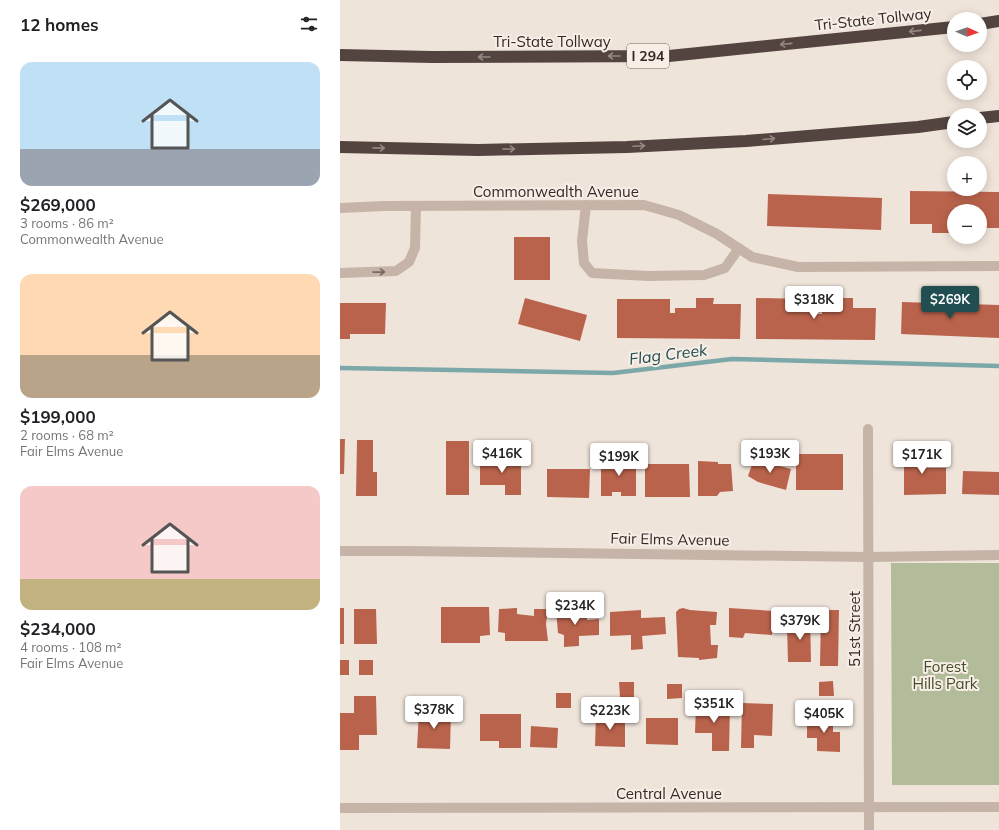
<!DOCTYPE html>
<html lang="en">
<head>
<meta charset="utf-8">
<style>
	body { margin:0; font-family:Mulish,sans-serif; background:#f6f6f6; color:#202124; height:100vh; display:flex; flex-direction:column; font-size:15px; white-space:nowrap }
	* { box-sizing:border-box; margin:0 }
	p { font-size:13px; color:#757577 }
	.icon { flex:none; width:22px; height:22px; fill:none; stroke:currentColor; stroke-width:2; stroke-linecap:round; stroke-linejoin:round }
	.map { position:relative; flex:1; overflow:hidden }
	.panel { display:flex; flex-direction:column; background:#fff; width:340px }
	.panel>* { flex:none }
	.needle { width:26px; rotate:92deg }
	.controls { position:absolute; left:607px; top:12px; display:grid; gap:8px }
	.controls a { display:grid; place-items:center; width:40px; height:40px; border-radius:50%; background:#fff; box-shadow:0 2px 10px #0003; font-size:20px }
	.price { position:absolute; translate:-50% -34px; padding:0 9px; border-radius:4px; background:#fff; color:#222; font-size:13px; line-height:26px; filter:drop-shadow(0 1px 2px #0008) }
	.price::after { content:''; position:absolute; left:50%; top:24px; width:12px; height:9px; margin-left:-6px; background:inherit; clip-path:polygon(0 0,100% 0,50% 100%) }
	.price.on { background:#214e50; color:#fff }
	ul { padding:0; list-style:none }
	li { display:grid; align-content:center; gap:8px; height:212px; padding:0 20px }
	li span { display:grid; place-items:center; height:124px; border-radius:12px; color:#555 }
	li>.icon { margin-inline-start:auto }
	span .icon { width:72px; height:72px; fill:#fffc; stroke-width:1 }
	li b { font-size:17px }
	h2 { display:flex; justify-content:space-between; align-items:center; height:48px; padding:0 20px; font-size:17px }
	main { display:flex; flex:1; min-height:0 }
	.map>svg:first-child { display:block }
	.green { fill:#b2bc9b }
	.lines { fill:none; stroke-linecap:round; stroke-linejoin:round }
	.stream { stroke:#7ca8a9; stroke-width:4.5 }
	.building { fill:#ba634c }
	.minor { stroke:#c5b4a7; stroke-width:10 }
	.highway { stroke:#53443f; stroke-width:12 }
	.oneway { stroke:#958882 }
	.oneway2 { stroke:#756861 }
	.labels { text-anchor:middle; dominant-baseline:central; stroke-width:4; stroke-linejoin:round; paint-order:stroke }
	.shield { fill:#f7eee6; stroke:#6e6560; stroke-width:1 }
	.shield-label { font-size:14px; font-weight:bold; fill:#332a27 }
	.street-label { font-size:15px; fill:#332a27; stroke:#f7eee6 }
	.park-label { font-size:15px; fill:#434e2d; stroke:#f7eee6 }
	.water-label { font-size:16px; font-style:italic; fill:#214e50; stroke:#f7eee6 }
</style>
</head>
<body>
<main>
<section class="panel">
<h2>12 homes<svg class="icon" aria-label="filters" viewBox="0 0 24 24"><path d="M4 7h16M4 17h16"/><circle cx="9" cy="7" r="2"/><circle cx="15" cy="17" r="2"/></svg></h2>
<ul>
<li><span style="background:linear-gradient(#bfe0f5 70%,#9aa5b1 0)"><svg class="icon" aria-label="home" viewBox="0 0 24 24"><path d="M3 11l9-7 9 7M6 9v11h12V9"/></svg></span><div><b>$269,000</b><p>3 rooms · 86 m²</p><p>Commonwealth Avenue</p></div></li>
<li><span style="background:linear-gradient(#ffd9b3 65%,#b9a48a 0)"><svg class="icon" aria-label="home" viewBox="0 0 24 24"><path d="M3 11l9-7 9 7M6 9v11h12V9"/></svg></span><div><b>$199,000</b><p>2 rooms · 68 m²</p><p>Fair Elms Avenue</p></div></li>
<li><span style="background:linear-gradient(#f6c9c9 75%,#c2b280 0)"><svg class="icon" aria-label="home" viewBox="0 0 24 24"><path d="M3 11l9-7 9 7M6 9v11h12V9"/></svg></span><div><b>$234,000</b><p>4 rooms · 108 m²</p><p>Fair Elms Avenue</p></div></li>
</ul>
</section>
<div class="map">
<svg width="659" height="830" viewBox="0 0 659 830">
	<rect width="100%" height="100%" fill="#efe4da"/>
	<polygon class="green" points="551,563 659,563 659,785 552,785"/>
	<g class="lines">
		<polyline class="stream" points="0,368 273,373 392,359 659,366"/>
	</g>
	<g class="building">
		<polygon points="570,191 659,192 659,228 640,228 640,211 614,211 614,230 610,230 610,233 592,233 592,224 570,224"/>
		<polygon points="428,194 542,198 541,230 427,226"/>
		<rect x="174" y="237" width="36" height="43"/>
		<polygon points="185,298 247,315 240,341 178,324"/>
		<polygon points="356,298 374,298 373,304 401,304 400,339 277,338 277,299 330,299 330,313 335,313 335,308 356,308"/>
		<polygon points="416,298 470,299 470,314 482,314 482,298 513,298 513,308 536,308 535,340 416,339"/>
		<polygon points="562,302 659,305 659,338 561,334"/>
		<polygon points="0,303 46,303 45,334 10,334 10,339 0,339"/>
		<polygon points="0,439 5,439 4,474 0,474"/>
		<polygon points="17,440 33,440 33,472 37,472 37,496 16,496"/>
		<rect x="106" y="441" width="23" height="54"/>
		<polygon points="564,448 586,448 586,468 606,468 606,494 564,495"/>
		<rect x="456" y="454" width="47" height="36"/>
		<polygon points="296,458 296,496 281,496 281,492 272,492 272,496 261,496 261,459"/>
		<polygon points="140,459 181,459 181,495 165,495 165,485 140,485"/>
		<polygon points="414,459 451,469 446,490 418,482 408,476"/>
		<polygon points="358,461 378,462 378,464 391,464 393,491 380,492 377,496 358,496"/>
		<polygon points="305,464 349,464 350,497 305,497"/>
		<polygon points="207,469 250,469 249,498 207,497"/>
		<polygon points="623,471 659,472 659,495 622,494"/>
		<polygon points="101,607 149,607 150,635 140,636 140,643 101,643"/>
		<rect x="0" y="608" width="4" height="36"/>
		<polygon points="177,608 177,614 194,616 194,609 208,609 206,624 208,641 165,641 165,633 158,632 159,609"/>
		<polygon points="343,608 350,610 377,612 376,625 370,625 371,645 378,645 377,658 359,660 359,658 338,657 336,612 339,609"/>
		<polygon points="389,608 434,611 432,635 405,633 403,638 389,637"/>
		<polygon points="14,609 36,609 37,644 14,644"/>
		<polygon points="235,609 235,612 247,612 247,620 259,619 259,635 239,636 239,646 224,647 224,635 218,633 216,610"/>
		<polygon points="301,610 301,618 325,617 326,634 302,636 303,649 291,650 291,635 270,636 270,612"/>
		<polygon points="481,610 499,610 498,666 480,666"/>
		<polygon points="460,615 470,615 471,662 448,662 447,626 460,625"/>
		<rect x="0" y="660" width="9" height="15"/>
		<rect x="19" y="660" width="14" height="15"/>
		<polygon points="493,681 494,696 479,696 479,682"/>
		<polygon points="279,682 294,682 294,697 280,697"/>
		<polygon points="327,684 342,684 342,698 327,699"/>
		<rect x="216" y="693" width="15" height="15"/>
		<polygon points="14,696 36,696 37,735 19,735 19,750 0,750 0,713 14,713"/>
		<polygon points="402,703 433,704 432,736 414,735 414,748 401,748"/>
		<polygon points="356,704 390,705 389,751 372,751 372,733 355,733"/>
		<polygon points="79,711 111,712 110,749 77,748"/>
		<polygon points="140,714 181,714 181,748 159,748 159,741 140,741"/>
		<polygon points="256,715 285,716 285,747 255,746"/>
		<polygon points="467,716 493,717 493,732 500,732 500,752 477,751 477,738 467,738"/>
		<polygon points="306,718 338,718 338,745 306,744"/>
		<polygon points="191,726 218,728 217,748 190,747"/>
	</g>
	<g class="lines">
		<g class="minor">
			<polyline points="246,205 242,241 244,263 252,273 308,276 364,275 385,268 399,248"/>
			<polyline points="0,208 44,206 304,205 339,215 377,234 412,257 458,267 659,266"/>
			<polyline points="0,273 56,271 69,262 75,248 76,206"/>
			<polyline points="528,429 529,830"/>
			<polyline points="0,551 66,551 528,557 659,555"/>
			<polyline points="0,808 659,807"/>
		</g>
		<g class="highway">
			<polyline points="640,24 659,21"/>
			<polyline points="0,55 92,57 329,56 614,27"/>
			<polyline points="640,118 659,116"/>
			<polyline points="0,147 138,150 287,147 406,141 578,127 614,122"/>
		</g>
	</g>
	<defs><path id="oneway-shaft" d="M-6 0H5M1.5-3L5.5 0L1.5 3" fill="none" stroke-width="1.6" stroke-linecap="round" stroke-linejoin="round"/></defs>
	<g class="oneway">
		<use href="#oneway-shaft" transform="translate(575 31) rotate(174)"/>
		<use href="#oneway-shaft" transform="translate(446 44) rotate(174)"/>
		<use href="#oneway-shaft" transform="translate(274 56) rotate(180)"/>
		<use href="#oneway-shaft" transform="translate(144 57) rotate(180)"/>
		<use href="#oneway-shaft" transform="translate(429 139) rotate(-5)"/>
		<use href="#oneway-shaft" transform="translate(299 146) rotate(-3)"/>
		<use href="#oneway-shaft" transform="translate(39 148) rotate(1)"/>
		<use href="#oneway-shaft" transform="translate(169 149) rotate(-1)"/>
	</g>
	<use class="oneway2" href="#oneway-shaft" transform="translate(39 272) rotate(-1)"/>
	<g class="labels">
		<rect class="shield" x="287" y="44" width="42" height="24" rx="3"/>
		<g class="shield-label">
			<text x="308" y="56">I 294</text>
		</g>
		<g class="street-label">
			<text transform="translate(533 19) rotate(-6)">Tri-State Tollway</text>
			<text x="212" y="41">Tri-State Tollway</text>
			<text x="216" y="191">Commonwealth Avenue</text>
			<text transform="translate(330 539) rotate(1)">Fair Elms Avenue</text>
			<text transform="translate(514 629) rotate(-90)">51st Street</text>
			<text x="329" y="793">Central Avenue</text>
		</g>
		<g class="park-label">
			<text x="605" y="666">Forest<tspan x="605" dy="17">Hills Park</tspan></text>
		</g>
		<g class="water-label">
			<text transform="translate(328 354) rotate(-7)">Flag Creek</text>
		</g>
	</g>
</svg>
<div class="controls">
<a><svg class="needle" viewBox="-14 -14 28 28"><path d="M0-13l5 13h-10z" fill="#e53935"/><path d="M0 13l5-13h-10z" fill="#757577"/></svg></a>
<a><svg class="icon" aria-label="locate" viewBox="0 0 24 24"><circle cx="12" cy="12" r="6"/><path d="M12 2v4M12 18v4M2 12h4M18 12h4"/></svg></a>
<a><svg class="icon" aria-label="layers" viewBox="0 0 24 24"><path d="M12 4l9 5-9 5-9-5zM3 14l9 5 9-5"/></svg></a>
<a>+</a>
<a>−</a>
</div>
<b class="price" style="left:474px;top:320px">$318K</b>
<b class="price on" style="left:610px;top:320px">$269K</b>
<b class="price" style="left:162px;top:474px">$416K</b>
<b class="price" style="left:430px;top:474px">$193K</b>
<b class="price" style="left:582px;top:475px">$171K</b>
<b class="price" style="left:279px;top:477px">$199K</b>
<b class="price" style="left:235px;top:626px">$234K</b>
<b class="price" style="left:460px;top:641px">$379K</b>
<b class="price" style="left:374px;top:724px">$351K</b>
<b class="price" style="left:94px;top:730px">$378K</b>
<b class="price" style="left:270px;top:731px">$223K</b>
<b class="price" style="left:484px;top:734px">$405K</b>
</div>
</main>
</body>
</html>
